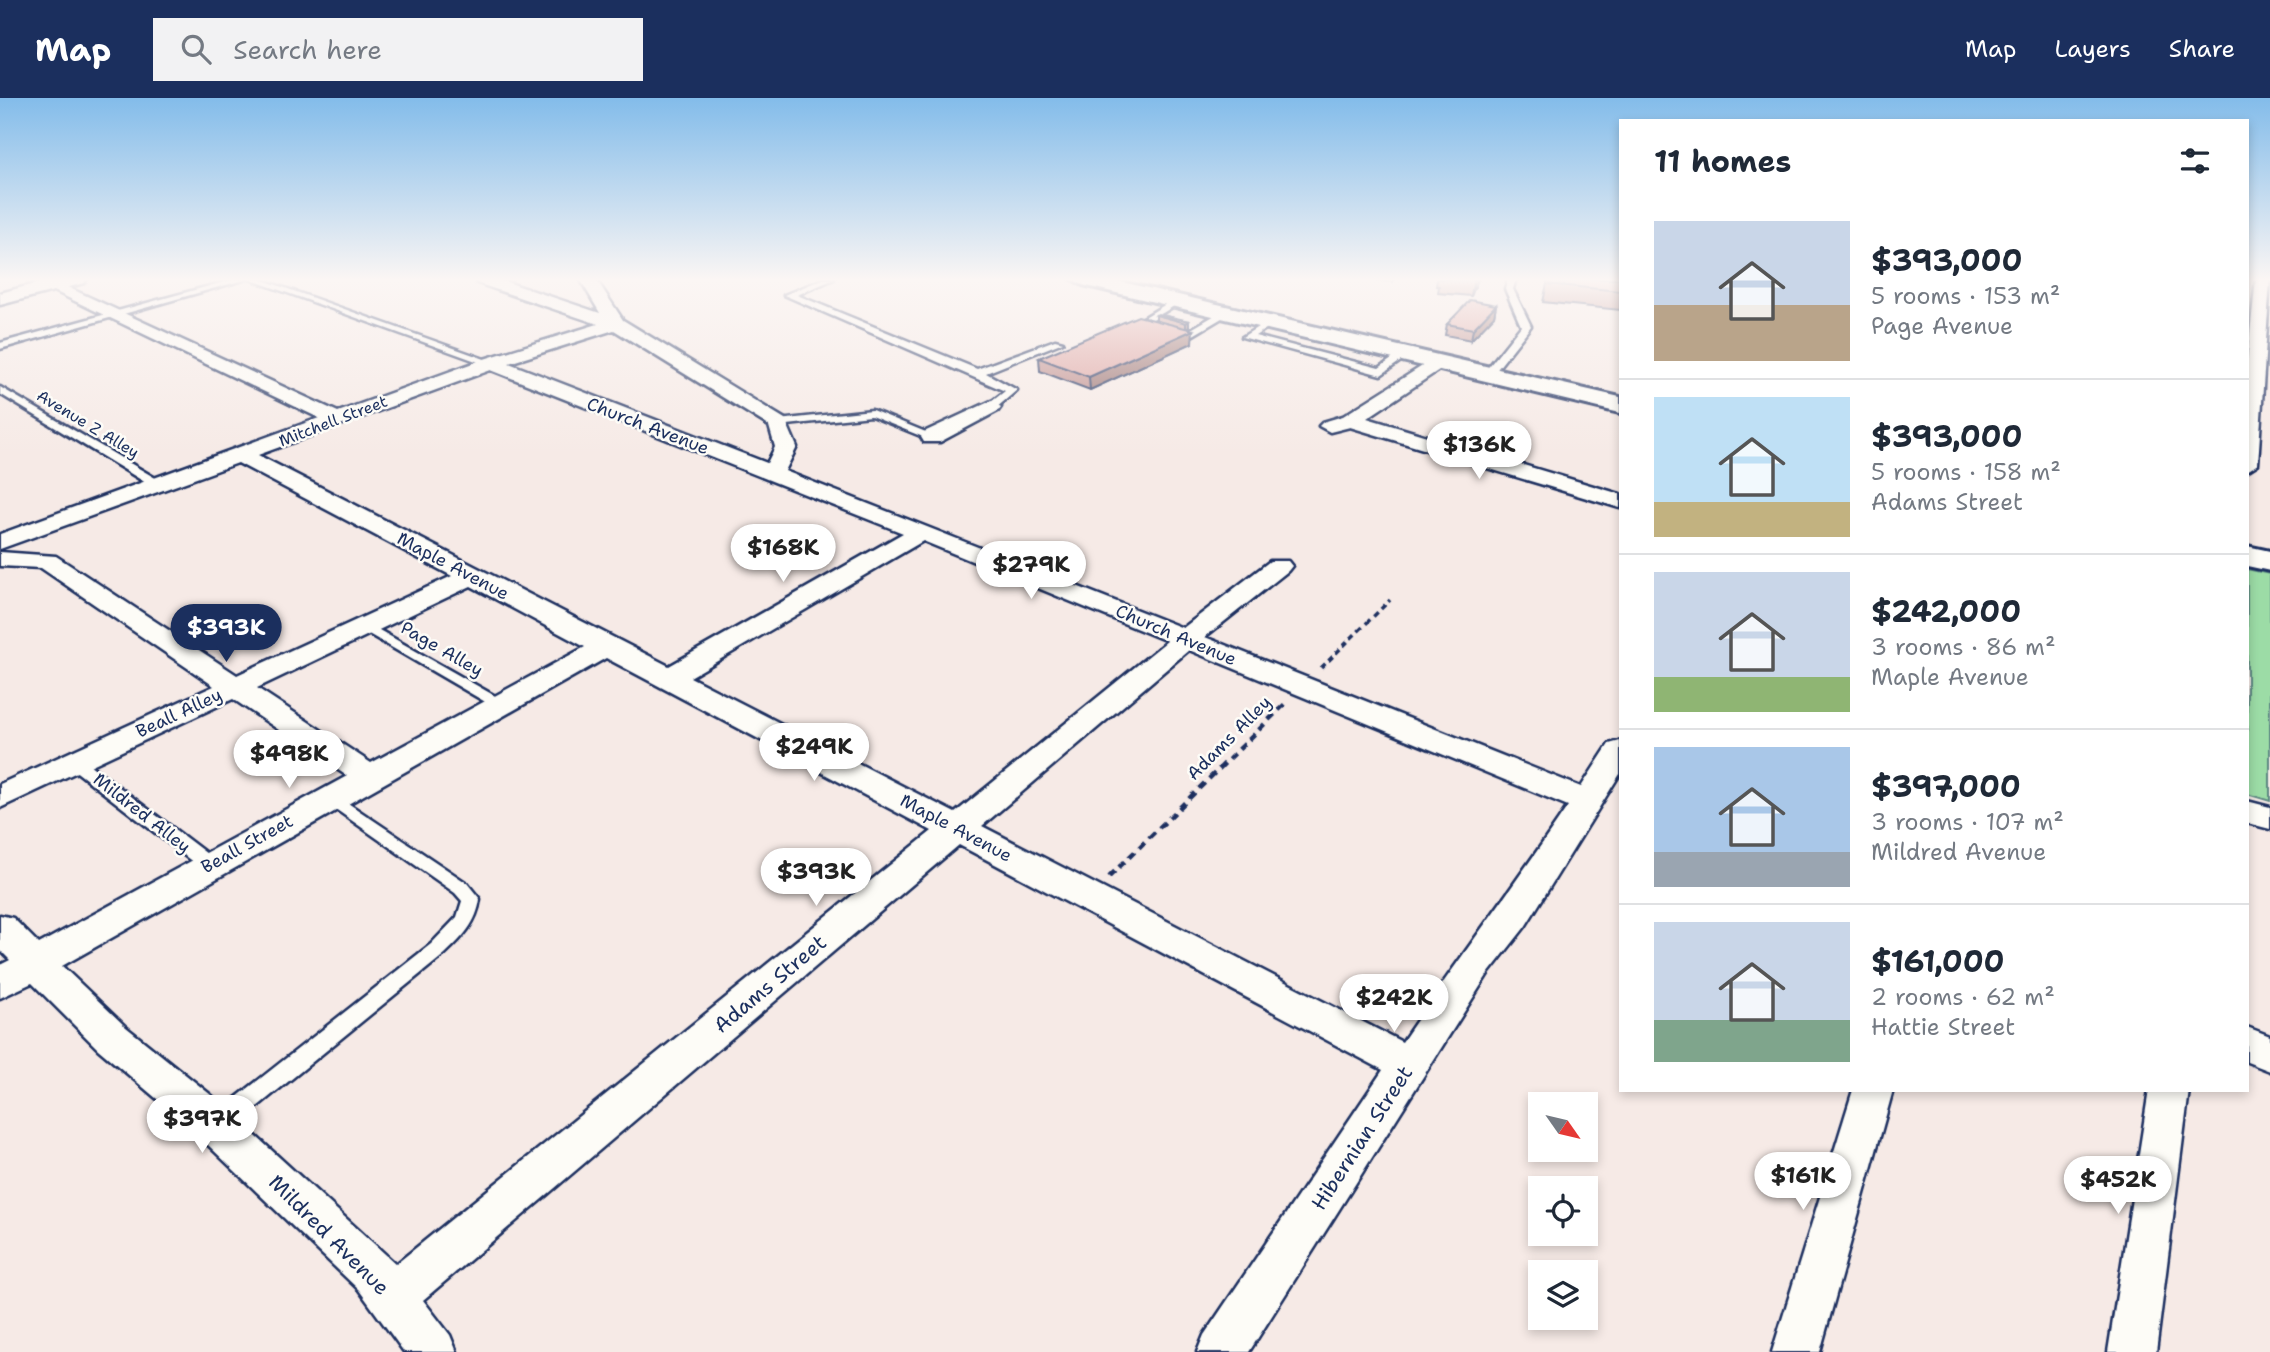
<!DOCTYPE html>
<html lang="en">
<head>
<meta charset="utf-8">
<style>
	body { margin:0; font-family:"Shantell Sans",sans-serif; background:#f2f2f3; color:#1f2937; height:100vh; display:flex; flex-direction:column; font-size:26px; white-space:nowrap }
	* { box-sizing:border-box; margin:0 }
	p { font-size:23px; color:#747a83 }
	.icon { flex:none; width:38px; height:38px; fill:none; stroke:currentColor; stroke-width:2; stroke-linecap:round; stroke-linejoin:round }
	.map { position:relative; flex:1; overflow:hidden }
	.drawer { position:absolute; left:1619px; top:21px; width:630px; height:973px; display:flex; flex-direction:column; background:#fff; border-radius:0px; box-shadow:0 4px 10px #0003 }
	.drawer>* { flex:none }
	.needle { width:46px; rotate:124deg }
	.buttons { position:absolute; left:1528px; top:994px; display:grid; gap:14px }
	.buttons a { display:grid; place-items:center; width:70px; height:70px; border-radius:0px; background:#fff; box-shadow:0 4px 10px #0003; font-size:35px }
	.price { position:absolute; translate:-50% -60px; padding:0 16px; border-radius:24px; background:#fff; color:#222; font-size:23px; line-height:46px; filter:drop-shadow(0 2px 4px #0008) }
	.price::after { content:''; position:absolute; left:50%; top:42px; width:21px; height:16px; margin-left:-10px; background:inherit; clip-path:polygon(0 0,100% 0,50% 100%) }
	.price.current { background:#1b2f5e; color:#fff }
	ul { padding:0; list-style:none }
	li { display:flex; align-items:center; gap:21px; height:175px; padding:0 35px }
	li+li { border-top:2px solid #e0e1e3 }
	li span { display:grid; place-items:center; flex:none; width:196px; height:140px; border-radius:0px; color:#555 }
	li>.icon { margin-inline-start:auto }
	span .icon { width:84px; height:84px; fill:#fffc; stroke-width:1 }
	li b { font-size:30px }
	h2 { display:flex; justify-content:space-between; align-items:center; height:84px; padding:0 35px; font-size:30px }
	header { display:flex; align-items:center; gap:42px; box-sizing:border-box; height:98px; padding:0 35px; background:#1b2f5e; color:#fff }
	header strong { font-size:33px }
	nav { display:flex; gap:38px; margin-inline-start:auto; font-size:24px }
	.search { width:490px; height:63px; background:#f2f2f3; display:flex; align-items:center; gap:18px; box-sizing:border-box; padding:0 24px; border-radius:0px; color:#747a83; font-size:26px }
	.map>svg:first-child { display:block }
	.green { fill:#9cdca6; stroke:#5c8682; stroke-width:2 }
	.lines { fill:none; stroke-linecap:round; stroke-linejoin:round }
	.service-casing { stroke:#1b2f5e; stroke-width:5 }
	.minor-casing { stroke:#1b2f5e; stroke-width:5 }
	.tertiary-casing { stroke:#1b2f5e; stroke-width:5 }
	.secondary-casing { stroke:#1b2f5e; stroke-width:6 }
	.path-far1 { stroke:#1b2f5e; stroke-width:3.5; stroke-dasharray:6 4.5; stroke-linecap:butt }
	.path { stroke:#1b2f5e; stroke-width:4.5; stroke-dasharray:8 6; stroke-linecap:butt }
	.service { fill:#fdfcf7; fill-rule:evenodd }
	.minor { fill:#fdfcf7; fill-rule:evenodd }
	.tertiary { fill:#fdfcf7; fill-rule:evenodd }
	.secondary { fill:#fdfcf7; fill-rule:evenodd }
	.wall { fill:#bd8b8a; stroke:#1b2f5e; stroke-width:2 }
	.shaded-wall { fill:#9a7170; stroke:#1b2f5e; stroke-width:2 }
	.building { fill:#dca2a0; stroke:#1b2f5e; stroke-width:2 }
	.labels { text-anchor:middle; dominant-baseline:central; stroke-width:5; stroke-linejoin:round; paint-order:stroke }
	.far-street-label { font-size:16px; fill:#1b2f5e; stroke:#fdfcf7 }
	.street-label { font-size:18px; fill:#1b2f5e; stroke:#fdfcf7 }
	.near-street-label { font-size:21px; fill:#1b2f5e; stroke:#fdfcf7 }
</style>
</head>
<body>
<header>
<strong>Map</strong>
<div class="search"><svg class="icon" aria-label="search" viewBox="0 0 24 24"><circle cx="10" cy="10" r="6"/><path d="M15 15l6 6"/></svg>Search here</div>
<nav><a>Map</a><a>Layers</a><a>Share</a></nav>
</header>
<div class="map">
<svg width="2270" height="1254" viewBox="0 0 2270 1254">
	<rect width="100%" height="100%" fill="#f6eae6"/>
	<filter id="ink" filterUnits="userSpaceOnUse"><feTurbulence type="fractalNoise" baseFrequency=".0143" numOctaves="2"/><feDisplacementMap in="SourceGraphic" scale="14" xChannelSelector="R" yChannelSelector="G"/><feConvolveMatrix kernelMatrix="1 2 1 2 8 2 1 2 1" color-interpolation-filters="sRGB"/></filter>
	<g filter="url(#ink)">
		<polygon class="green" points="2247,471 2270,476 2270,703 2247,696"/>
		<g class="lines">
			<g class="service-casing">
				<g id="service">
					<polygon points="235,181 247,181 0,251 0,245"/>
					<polygon points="249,181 260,181 496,265 487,267"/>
					<polygon points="823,181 834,181 797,197 977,271 1055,242 1063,244 986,275 1017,292 995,311 987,311 987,307 1005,293 784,197"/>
					<polygon points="1508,181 1516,181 1513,191 1531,228 1491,279 1487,280 1482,277 1521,228 1505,191"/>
					<polygon points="1174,201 1182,203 1148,224 1155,226 1155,230 1135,225"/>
					<polygon points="1224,212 1227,213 1227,217 1190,239 1169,234 1174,231 1186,234"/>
					<polygon points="1269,222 1274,225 1272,227 1255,238 1379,270 1399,256 1408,258 1381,277 1242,239"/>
					<polygon points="0,289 164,385 166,388 164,391 156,391 0,296"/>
					<polygon points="872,312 938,339 928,341 871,318 778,328 772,325 778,322"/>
					<polygon points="365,524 504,603 507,606 499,611 494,609 360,531 358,528"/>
					<polygon points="75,659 81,660 215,762 218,767 215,772 203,772 69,668 67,664 69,660"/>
					<path d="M330,693l137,92 13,16c-3,24 -18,39 -35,55l-220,179 -8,3 -8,-3 -3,-7 3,-7 222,-175 26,-27 5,-16 -7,-8 -131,-92 -2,-4 2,-4z"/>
				</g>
			</g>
			<g class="minor-casing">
				<g id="minor">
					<path d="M29,181h21l288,133 146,-53 114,-35 -121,-41 -2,-4h23l102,34 -20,-34h16l27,41 162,99 12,28 -12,24 398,157 87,-67h18l4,5 -4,5 -83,66 376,150 28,-43 11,-3v33l-95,153 -37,47 -239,378h-52l7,-17 179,-265 -424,-225 -536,455 27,35 7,17h-53l-45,-62 -176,-169 -85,-72 -66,-66 -32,15v-33l10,-5 -10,-10v-35l13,3 26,26 308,-168 -114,-77 -233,109v-24l214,-98 -173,-118 -41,-2v-14l56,4 181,119 215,-99 -214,-113 -238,86v-15l319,-116zM614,232l155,96 6,21 -8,16 -258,-100zM491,272l412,163 -234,133 -411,-211zM923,443l244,100 -212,172 -265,-136zM471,488l114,61 -214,116 -114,-75zM1189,552l379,156c-54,80 -112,156 -166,236l-420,-216zM606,560l326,173 -536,433 -185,-169 -85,-68 -64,-61z"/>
					<polygon points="2256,181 2270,181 2258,366 2247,373 2247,262"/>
					<polygon points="1435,260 1445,266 1442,270 1367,320 1620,396 1620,410 1350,329 1330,334 1319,328 1323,324 1343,318"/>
					<polygon points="991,303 1001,309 998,313 940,344 924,344 921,339 924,334"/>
					<polygon points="2247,703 2270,709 2270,731 2247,725"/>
					<polygon points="2247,929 2270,938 2270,973 2247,964"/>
					<polygon points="1853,992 1893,992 1820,1254 1772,1254"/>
					<polygon points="2149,992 2189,992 2156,1254 2108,1254"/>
				</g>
			</g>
			<g class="tertiary-casing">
				<polygon id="tertiary" points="54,181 87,181 84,185 0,207 0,195"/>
			</g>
			<g class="secondary-casing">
				<g id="secondary">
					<polygon points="1072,181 1109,181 1620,299 1620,315 1083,187"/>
					<polygon points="2247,448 2270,453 2270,473 2247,468"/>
				</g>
			</g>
			<polyline class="path-far1" points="1321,570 1390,502"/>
			<polyline class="path" points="1109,779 1285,606"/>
			<use href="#service" class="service"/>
			<use href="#minor" class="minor"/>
			<use href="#tertiary" class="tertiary"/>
			<use href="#secondary" class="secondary"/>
		</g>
		<g class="wall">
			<polygon points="1365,181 1395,181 1393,184"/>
			<polygon points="1437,181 1478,181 1471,198 1438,195 1439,188 1436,188"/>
			<polygon points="1548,181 1620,181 1620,212 1543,204"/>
			<polygon points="1496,207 1494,218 1471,242 1445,237 1447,226"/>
			<polygon points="1156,217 1189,223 1189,229 1187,230 1192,245 1090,292 1040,273 1039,260 1156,222"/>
		</g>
		<g class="shaded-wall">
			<polygon points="1474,181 1478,181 1471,198"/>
			<polygon points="1496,207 1494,218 1471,242 1473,231"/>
			<polygon points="1189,223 1189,229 1186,231 1186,225"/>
			<polygon points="1193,232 1192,245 1090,292 1089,279"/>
		</g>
		<g class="building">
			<polygon points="1548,181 1620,181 1620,193 1547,186"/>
			<polygon points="1470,202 1496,207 1473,231 1447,226"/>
			<polygon points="1158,216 1189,223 1186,225 1156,217"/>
			<polygon points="1138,218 1193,232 1089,279 1039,260"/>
		</g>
	</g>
	<linearGradient id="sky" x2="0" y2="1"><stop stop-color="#83bcea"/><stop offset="0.51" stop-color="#fbf6f4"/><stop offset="1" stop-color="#fbf6f4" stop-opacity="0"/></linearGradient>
	<rect width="2270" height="356" fill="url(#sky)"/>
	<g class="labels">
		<g class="far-street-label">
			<text transform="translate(333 323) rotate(-21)">Mitchell Street</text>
			<text transform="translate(88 326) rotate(31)">Avenue Z Alley</text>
		</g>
		<g class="street-label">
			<text transform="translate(648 328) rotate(21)">Church Avenue</text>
			<text transform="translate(453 468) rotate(28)">Maple Avenue</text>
			<text transform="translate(1176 537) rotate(23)">Church Avenue</text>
			<text transform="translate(442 551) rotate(30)">Page Alley</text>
			<text transform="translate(179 615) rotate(-25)">Beall Alley</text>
			<text transform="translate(1229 640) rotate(-45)">Adams Alley</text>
			<text transform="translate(142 715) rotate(38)">Mildred Alley</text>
			<text transform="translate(956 730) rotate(28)">Maple Avenue</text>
			<text transform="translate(247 746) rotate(-29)">Beall Street</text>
		</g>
		<g class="near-street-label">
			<text transform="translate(770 886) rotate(-40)">Adams Street</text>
			<text transform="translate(1362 1040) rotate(-57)">Hibernian Street</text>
			<text transform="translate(329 1137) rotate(45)">Mildred Avenue</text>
		</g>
	</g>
</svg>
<div class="buttons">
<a><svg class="needle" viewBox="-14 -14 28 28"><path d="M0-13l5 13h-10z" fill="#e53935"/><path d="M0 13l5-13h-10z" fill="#747a83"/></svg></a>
<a><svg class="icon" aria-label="locate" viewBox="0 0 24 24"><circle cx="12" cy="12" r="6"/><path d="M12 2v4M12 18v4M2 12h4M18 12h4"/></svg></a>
<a><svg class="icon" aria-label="layers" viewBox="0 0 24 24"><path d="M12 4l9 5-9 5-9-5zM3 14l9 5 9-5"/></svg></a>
</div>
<b class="price" style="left:1479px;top:383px">$136K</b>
<b class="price" style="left:783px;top:486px">$168K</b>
<b class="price" style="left:1031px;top:503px">$279K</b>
<b class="price current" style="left:226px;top:566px">$393K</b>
<b class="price" style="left:814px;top:685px">$249K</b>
<b class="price" style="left:289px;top:692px">$498K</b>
<b class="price" style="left:816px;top:810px">$393K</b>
<b class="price" style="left:1394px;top:936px">$242K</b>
<b class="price" style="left:202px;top:1057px">$397K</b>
<b class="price" style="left:1803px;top:1114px">$161K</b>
<b class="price" style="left:2118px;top:1118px">$452K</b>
<section class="drawer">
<h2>11 homes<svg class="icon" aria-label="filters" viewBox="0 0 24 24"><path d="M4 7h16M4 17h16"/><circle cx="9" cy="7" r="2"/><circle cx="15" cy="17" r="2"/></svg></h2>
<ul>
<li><span style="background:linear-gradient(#c9d6e8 60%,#b9a48a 0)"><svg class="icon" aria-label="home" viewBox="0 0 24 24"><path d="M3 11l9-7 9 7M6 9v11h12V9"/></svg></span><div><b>$393,000</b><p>5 rooms · 153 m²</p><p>Page Avenue</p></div></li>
<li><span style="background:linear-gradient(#bfe0f5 75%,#c2b280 0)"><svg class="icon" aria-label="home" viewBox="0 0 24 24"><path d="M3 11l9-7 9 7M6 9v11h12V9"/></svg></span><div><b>$393,000</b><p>5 rooms · 158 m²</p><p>Adams Street</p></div></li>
<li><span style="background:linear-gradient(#c9d6e8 75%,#8fb573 0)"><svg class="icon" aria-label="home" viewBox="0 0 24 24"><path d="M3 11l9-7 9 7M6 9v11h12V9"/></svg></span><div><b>$242,000</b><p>3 rooms · 86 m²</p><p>Maple Avenue</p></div></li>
<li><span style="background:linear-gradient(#a9c7e8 75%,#9aa5b1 0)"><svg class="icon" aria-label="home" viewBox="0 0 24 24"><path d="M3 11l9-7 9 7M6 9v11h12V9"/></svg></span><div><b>$397,000</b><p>3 rooms · 107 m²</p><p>Mildred Avenue</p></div></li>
<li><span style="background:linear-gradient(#c9d6e8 70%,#7fa58c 0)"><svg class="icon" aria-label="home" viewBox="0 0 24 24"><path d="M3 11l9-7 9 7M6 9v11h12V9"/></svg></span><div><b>$161,000</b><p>2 rooms · 62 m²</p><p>Hattie Street</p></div></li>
</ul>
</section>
</div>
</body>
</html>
